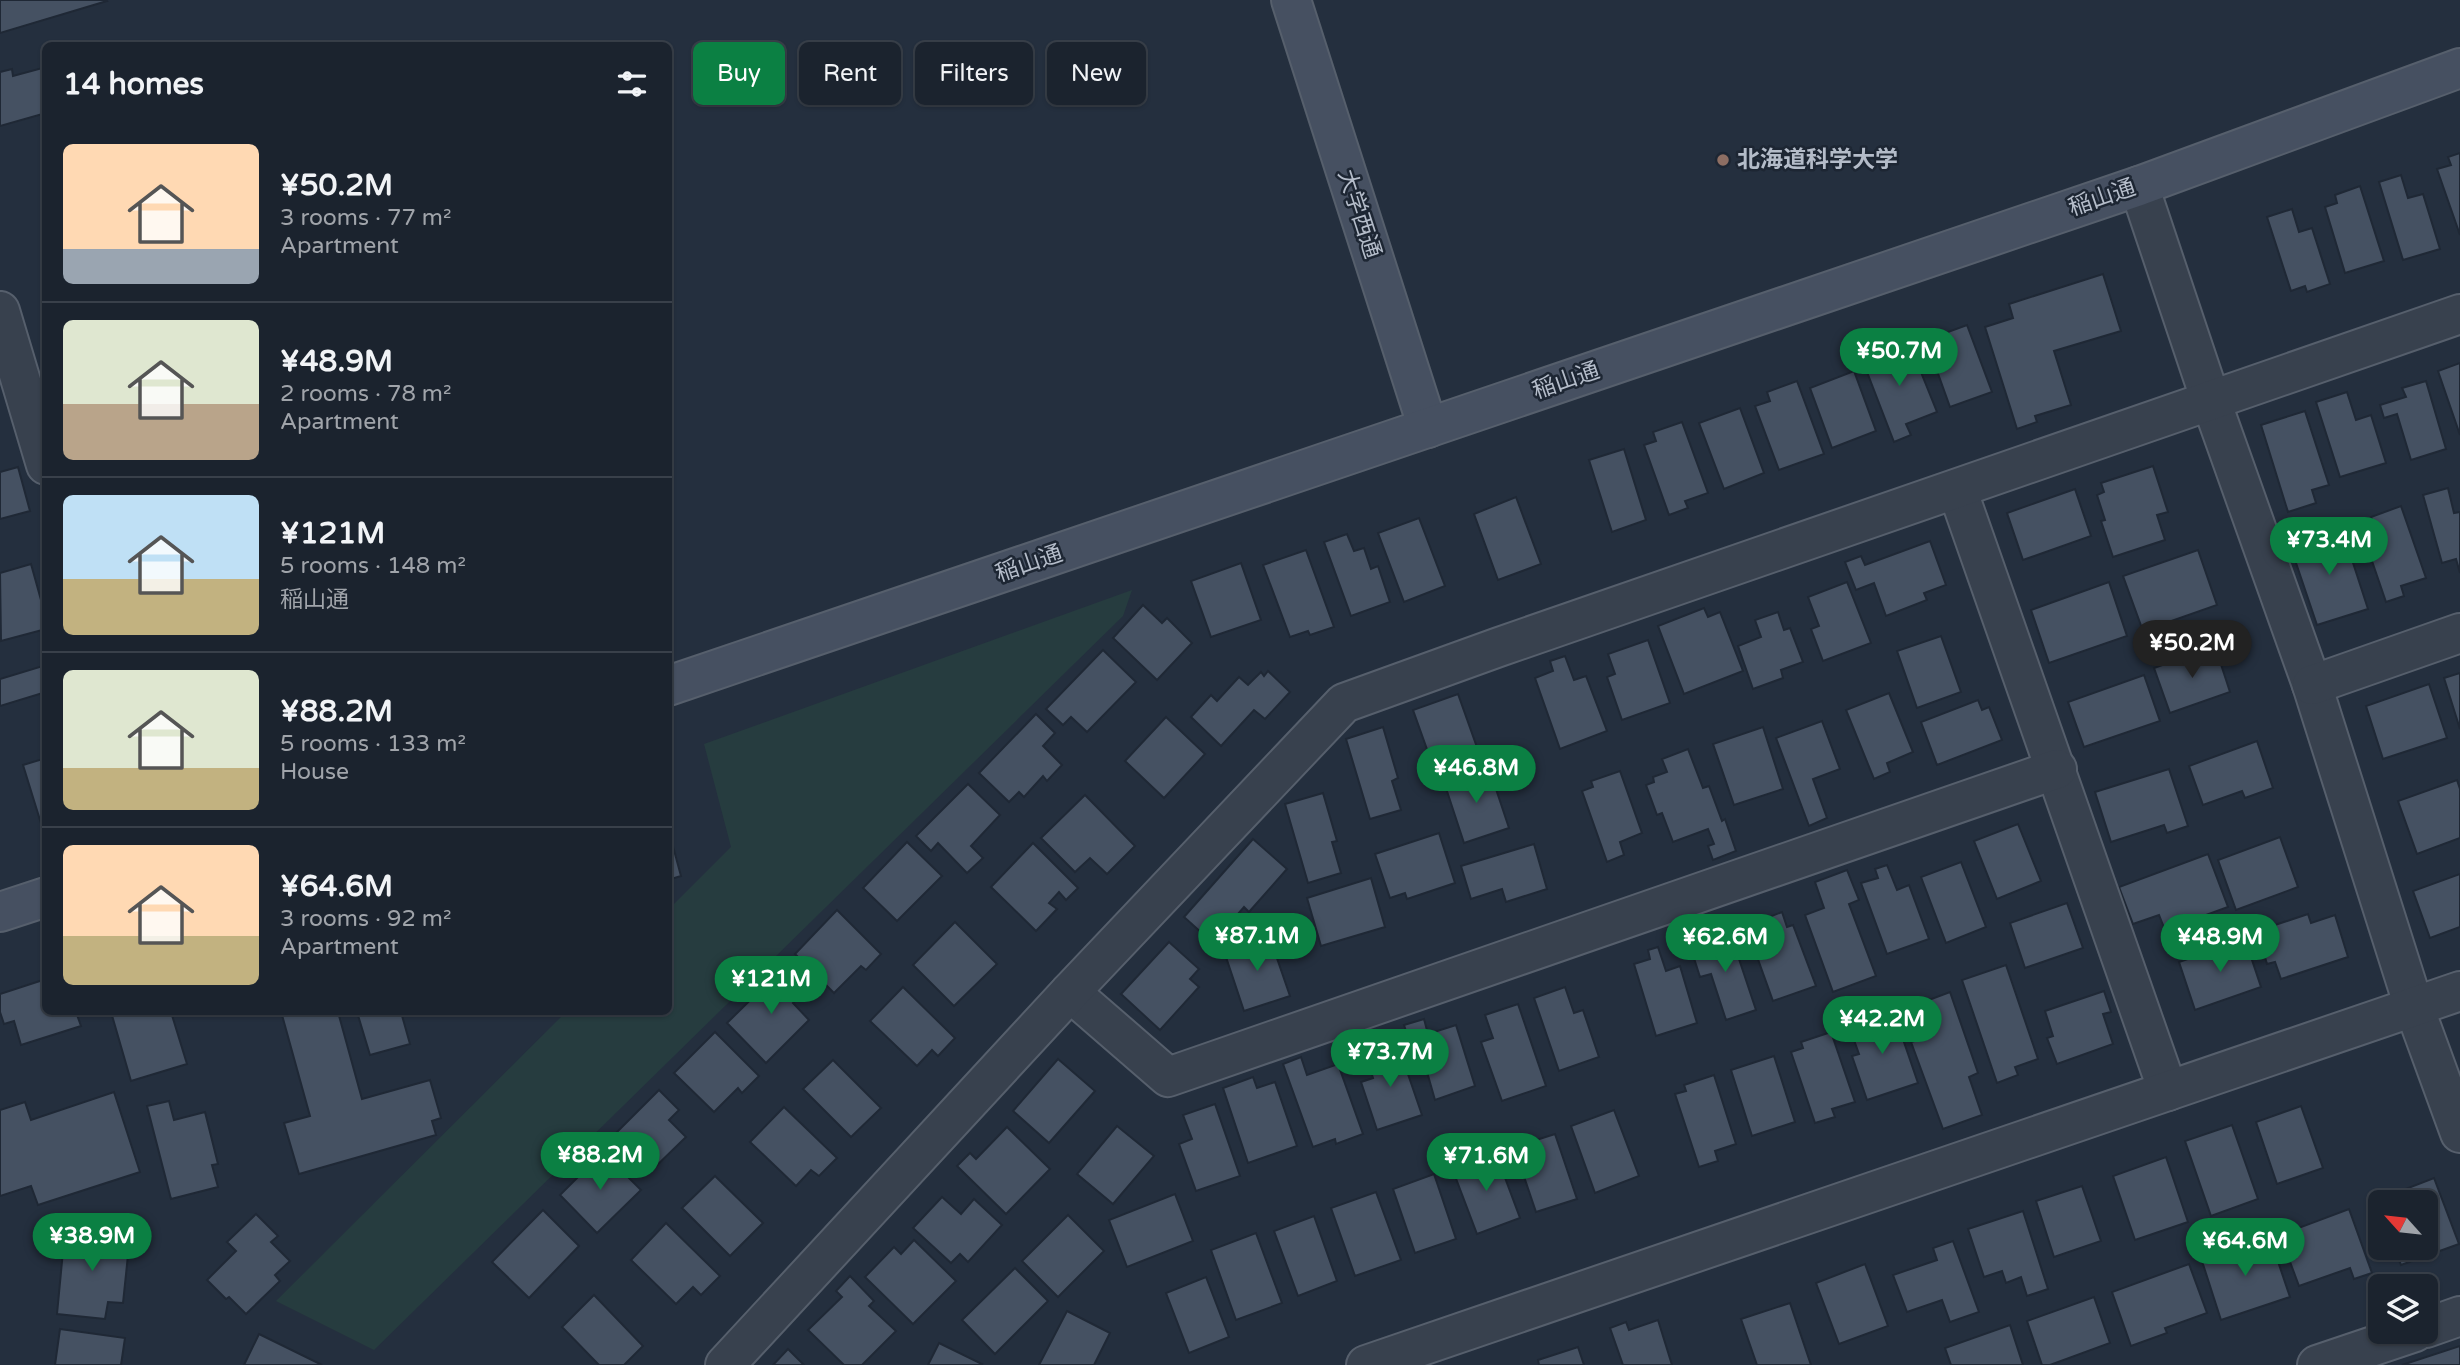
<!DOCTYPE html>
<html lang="en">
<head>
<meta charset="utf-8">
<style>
	body { margin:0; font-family:"Varela Round","Noto Sans JP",sans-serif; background:#242b36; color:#f1f3f6; height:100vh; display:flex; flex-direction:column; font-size:26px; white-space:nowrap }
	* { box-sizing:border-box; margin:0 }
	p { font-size:23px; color:#a0a4aa }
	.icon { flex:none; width:38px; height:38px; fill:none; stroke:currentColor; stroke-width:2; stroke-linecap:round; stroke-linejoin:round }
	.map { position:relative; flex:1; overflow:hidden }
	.details { position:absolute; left:42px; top:42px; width:630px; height:973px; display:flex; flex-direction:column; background:#1b232e; border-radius:10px; box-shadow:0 2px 5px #0004,0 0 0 2px #39404a }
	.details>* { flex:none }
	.guide { position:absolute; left:693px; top:42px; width:665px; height:63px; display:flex; gap:14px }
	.needle { width:46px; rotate:297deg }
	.tools { position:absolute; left:2368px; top:1190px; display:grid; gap:14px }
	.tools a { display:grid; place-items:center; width:70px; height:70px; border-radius:10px; background:#1b232e; box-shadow:0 2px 5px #0004,0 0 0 2px #39404a; font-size:35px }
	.price { position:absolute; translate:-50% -60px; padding:0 16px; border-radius:24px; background:#0b8043; color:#fff; font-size:23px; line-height:46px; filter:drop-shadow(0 2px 4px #0008) }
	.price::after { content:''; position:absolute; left:50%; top:42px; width:21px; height:16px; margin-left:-10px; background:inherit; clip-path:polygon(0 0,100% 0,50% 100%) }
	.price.active { background:#222; color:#fff }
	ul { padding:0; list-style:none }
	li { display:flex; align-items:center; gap:21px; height:175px; padding:0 21px }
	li+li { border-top:2px solid #39404a }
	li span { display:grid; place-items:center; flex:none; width:196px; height:140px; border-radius:10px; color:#555 }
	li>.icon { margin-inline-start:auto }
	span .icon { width:84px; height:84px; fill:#fffc; stroke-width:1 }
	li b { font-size:30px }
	h2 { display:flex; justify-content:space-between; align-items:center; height:84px; padding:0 21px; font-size:30px }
	.chip { padding:0 24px; border-radius:10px; background:#1b232e; box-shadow:0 2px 5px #0004,0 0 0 2px #39404a; font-size:24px; line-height:63px }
	.chip.active { background:#0b8043; color:#fff }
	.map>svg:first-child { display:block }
	.green { fill:#263c3f }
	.building { fill:#455162; stroke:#1f2835; stroke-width:2 }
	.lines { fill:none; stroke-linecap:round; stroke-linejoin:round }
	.street-casing { stroke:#565f6c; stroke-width:42 }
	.secondary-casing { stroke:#565f6c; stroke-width:42 }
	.street { stroke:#38414e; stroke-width:38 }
	.secondary { stroke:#465061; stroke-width:38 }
	.education-dot { fill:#8d6e63; stroke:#1d2633; stroke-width:2.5 }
	.labels { text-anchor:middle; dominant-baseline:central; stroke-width:5; stroke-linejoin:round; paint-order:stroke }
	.poi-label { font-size:23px; font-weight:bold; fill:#b4bcc9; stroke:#1d2633; text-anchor:start }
	.street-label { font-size:23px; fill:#b4bcc9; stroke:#1d2633 }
</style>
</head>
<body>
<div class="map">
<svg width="2460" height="1365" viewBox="0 0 2460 1365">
	<rect width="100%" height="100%" fill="#242f3e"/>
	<polygon class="green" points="1132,590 1123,616 374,1350 276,1301 566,1012 668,1012 669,909 731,847 704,744"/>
	<g class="building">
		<polygon points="0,0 106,0 107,1 0,33"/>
		<polygon points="46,67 46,113 0,126 0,72 12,69 13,76"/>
		<polygon points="2460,153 2460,235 2437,169 2451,165 2448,157"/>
		<polygon points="2401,175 2408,198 2423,194 2440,249 2403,260 2379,182"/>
		<polygon points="2360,186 2384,261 2345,273 2325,207 2337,203 2335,195"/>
		<polygon points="2292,209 2299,232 2312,228 2330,284 2307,292 2305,286 2291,291 2267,217"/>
		<polygon points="2103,274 2121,331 2054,351 2071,405 2035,416 2037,422 2017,429 1985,327 2013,318 2009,304"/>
		<polygon points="1967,325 1992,392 1950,407 1926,340"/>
		<polygon points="1908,340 1937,412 1906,424 1911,435 1894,442 1862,359"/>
		<polygon points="2460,363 2460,435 2438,371"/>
		<polygon points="1854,371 1876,431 1832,448 1810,388"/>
		<polygon points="1797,381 1824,454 1779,470 1755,406 1770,401 1767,392"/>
		<polygon points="2426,381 2446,449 2411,460 2397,414 2384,418 2380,405 2406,397 2402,388"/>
		<polygon points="2347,392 2356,420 2371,415 2386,463 2340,477 2316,402"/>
		<polygon points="1740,408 1764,473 1724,489 1699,423"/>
		<polygon points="2305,411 2329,485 2312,490 2316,503 2288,512 2261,425"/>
		<polygon points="1682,422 1708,493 1685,501 1688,508 1669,515 1644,445 1656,441 1653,432"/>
		<polygon points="1624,449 1646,520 1612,532 1589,460"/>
		<polygon points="2153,466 2168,512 2157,515 2165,540 2113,557 2101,521 2105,520 2097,495 2104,492 2101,483"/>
		<polygon points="18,467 30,511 0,519 0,472"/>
		<polygon points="2448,488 2454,513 2460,512 2460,573 2456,559 2442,563 2423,495"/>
		<polygon points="2075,489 2091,536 2023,560 2007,513"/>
		<polygon points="1516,497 1541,564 1498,580 1474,514"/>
		<polygon points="2401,506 2426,578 2401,586 2404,596 2386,602 2360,526 2373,522 2371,517"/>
		<polygon points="1419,518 1445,586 1404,602 1378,533"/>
		<polygon points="2319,529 2323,539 2343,532 2368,609 2317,625 2294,557 2303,554 2297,537"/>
		<polygon points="1347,534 1354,551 1364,548 1371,569 1378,566 1390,602 1351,616 1324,542"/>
		<polygon points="1930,541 1946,585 1924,593 1927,600 1886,616 1874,583 1856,590 1845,562 1861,556 1865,565"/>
		<polygon points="1306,550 1334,627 1310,635 1308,631 1290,637 1263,565"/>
		<polygon points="2198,550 2217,605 2143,631 2123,576"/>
		<polygon points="1241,563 1261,620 1211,637 1191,581"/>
		<polygon points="31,564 46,618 46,629 1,641 0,573"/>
		<polygon points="1847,582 1871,643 1823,661 1811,629 1819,626 1808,597"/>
		<polygon points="2109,582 2127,636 2049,663 2031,610"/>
		<polygon points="1143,605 1162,623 1167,618 1192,643 1157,680 1113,638"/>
		<polygon points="1704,608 1708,617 1720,612 1743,671 1684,694 1658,626"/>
		<polygon points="1778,612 1784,630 1790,628 1803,662 1781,670 1783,678 1753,689 1738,646 1761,637 1755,620"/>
		<polygon points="1941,636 1961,692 1917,708 1897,651"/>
		<polygon points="1648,640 1670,703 1622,720 1607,677 1615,674 1608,654"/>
		<polygon points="2215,646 2230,692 2170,713 2154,668"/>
		<polygon points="1103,650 1136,682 1087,732 1071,717 1063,725 1046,709"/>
		<polygon points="1565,656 1574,680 1586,676 1607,731 1560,749 1535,678 1553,671 1550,661"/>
		<polygon points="46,665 46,692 0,706 0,679"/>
		<polygon points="1268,671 1290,692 1265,719 1254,710 1221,746 1191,717 1211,695 1217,701 1239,677 1248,685 1261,672 1264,676"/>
		<polygon points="2460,673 2460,729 2444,678"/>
		<polygon points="2144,675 2160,721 2084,747 2068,702"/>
		<polygon points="2429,684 2447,738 2383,759 2366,706"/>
		<polygon points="1889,693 1913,752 1887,763 1890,772 1874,779 1846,710"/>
		<polygon points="1458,694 1479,753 1434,769 1413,710"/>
		<polygon points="1978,700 1982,710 1989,707 2002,740 1937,765 1921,722"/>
		<polygon points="1036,714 1055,733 1043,746 1062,765 1047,781 1043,776 1024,797 1019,792 1009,802 979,773"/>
		<polygon points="1166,717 1205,754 1164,798 1125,761"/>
		<polygon points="1822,721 1840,769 1813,779 1827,818 1809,826 1776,738"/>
		<polygon points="1383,727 1398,778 1392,781 1401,810 1370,819 1346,739"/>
		<polygon points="1763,727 1783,789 1734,805 1713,744"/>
		<polygon points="2257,741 2273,788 2245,798 2242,791 2203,805 2189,766"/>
		<polygon points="1688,749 1703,788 1709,786 1722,821 1725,819 1736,851 1713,860 1708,846 1714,844 1708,829 1673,842 1662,813 1657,815 1646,785 1654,782 1653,777 1667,772 1662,759"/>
		<polygon points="46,758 46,833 44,833 23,765"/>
		<polygon points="1489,768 1509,828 1464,843 1444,782"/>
		<polygon points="2169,769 2188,826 2167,833 2164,825 2111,842 2095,792"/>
		<polygon points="1620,771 1642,833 1620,842 1624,855 1607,862 1582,791 1593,787 1591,781"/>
		<polygon points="2457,780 2460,789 2460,838 2417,854 2398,801"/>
		<polygon points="968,784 1000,815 971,846 983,858 967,873 938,843 931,851 916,836"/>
		<polygon points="1323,793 1337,841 1332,842 1341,873 1308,883 1285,804"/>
		<polygon points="1085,795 1135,846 1107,874 1090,858 1075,872 1041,838"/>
		<polygon points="2018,824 2041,881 1997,899 1974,841"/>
		<polygon points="668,828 681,876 668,880"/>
		<polygon points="1439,833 1455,883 1407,899 1405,893 1390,898 1375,854"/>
		<polygon points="2280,837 2298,887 2236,910 2218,860"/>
		<polygon points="1253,839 1287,869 1249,912 1244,907 1213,943 1184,917"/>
		<polygon points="907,842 942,876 897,921 863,888"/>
		<polygon points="1033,843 1078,888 1066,900 1059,892 1049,903 1057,909 1036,931 991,887"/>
		<polygon points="1534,844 1547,889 1506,902 1502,889 1471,899 1461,866"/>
		<polygon points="2208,854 2228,907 2165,930 2159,915 2133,924 2119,887"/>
		<polygon points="1961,862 1986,927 1946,943 1921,877"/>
		<polygon points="1887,865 1897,890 1909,885 1929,939 1887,954 1861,883 1878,878 1875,869"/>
		<polygon points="1847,870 1859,900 1849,904 1876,976 1833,992 1805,915 1824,908 1815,882"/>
		<polygon points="2460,874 2460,927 2430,938 2413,891"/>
		<polygon points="1371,878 1385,927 1321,946 1307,898"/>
		<polygon points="2067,903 2083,948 2025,968 2010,923"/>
		<polygon points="837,910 881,954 866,970 861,966 834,993 795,954"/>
		<polygon points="1782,912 1787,927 1793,925 1816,986 1773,1001 1746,926"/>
		<polygon points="2308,914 2311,923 2335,915 2348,957 2281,979 2275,962 2267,964 2257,931"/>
		<polygon points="955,922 997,964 954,1006 913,965"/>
		<polygon points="1729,929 1756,1010 1726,1020 1711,974 1700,977 1692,952 1707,947 1705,938"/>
		<polygon points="1269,935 1290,996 1244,1011 1224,951"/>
		<polygon points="2245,939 2261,987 2195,1010 2179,962"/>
		<polygon points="1169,942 1199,969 1190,979 1199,987 1160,1030 1121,994"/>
		<polygon points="1658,947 1666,971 1680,966 1697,1023 1656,1036 1634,964 1650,959 1648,950"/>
		<polygon points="2006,965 2038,1059 2015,1067 2018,1075 1997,1083 1962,980"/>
		<polygon points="785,966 807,989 793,1003 809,1020 766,1063 727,1023"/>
		<polygon points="46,979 46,1012 76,1012 81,1026 21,1045 14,1021 4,1024 0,1012 0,994"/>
		<polygon points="903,987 955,1038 938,1056 932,1050 917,1066 870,1021"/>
		<polygon points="1565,987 1574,1013 1583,1010 1599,1057 1559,1071 1534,998"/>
		<polygon points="2104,991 2111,1012 2103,1014 2113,1044 2057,1064 2047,1038 2053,1036 2045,1011"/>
		<polygon points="1950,992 1978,1073 1969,1077 1982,1115 1943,1129 1911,1042 1921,1039 1910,1007"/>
		<polygon points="1518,1004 1546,1086 1502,1101 1481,1042 1493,1038 1485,1015"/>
		<polygon points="1893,1010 1918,1083 1867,1100 1852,1056 1859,1054 1849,1026"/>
		<polygon points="111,1012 171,1012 187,1064 131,1081"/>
		<polygon points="295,1012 338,1012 362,1099 430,1080 441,1118 432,1121 436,1135 299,1174 284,1123 310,1116 282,1015"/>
		<polygon points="357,1012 401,1012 410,1044 370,1055"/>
		<polygon points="1424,1019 1428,1034 1456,1025 1475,1086 1435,1100 1427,1072 1420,1074 1404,1025"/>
		<polygon points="715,1032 759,1076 742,1093 738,1088 714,1112 674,1073"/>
		<polygon points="1831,1032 1855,1102 1832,1109 1835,1117 1815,1123 1791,1052 1803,1048 1801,1042"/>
		<polygon points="1398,1045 1422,1115 1377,1130 1361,1082 1373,1078 1366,1056"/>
		<polygon points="1774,1056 1795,1122 1752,1136 1731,1070"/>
		<polygon points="1301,1057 1307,1075 1338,1064 1363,1134 1336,1144 1335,1139 1313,1147 1283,1064"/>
		<polygon points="1058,1059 1095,1091 1049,1143 1013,1111"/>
		<polygon points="833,1060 881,1108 851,1137 803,1089"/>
		<polygon points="1714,1075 1736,1144 1715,1151 1718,1161 1699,1167 1675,1094 1686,1091 1684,1085"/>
		<polygon points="1253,1077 1257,1088 1275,1082 1297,1146 1248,1163 1223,1088"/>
		<polygon points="659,1090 679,1110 669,1120 686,1137 648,1174 611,1138"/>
		<polygon points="114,1092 140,1172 38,1205 31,1186 0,1196 0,1110 25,1102 31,1120"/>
		<polygon points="169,1101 174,1120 205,1112 218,1164 212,1165 218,1187 171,1199 147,1106"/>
		<polygon points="1215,1104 1240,1176 1196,1191 1179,1144 1192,1139 1183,1115"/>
		<polygon points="2301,1106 2323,1168 2277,1184 2256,1122"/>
		<polygon points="784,1107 837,1158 819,1176 811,1170 796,1186 750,1142"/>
		<polygon points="1614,1110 1639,1176 1595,1193 1571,1126"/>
		<polygon points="2232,1125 2258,1199 2211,1216 2185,1141"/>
		<polygon points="1117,1126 1154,1156 1113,1204 1077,1174"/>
		<polygon points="1007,1127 1050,1169 1006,1214 957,1166 970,1153 976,1159"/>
		<polygon points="1555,1134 1577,1199 1536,1212 1514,1147"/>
		<polygon points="1495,1151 1520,1218 1477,1234 1452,1168"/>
		<polygon points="603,1152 641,1190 597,1233 560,1195"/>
		<polygon points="2166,1157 2188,1222 2135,1240 2113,1176"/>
		<polygon points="1434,1174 1456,1239 1415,1253 1393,1189"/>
		<polygon points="715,1176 763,1223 730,1256 682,1208"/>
		<polygon points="2434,1178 2459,1244 2401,1265 2394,1248 2426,1248 2426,1202 2380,1202 2380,1208 2377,1200"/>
		<polygon points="2082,1186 2101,1241 2054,1257 2036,1201"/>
		<polygon points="1376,1192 1401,1260 1355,1276 1331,1208"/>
		<polygon points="1175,1194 1193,1241 1127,1267 1109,1220"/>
		<polygon points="942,1197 961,1214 974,1199 1002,1225 968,1262 960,1254 951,1263 913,1228"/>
		<polygon points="2349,1209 2372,1273 2354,1279 2350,1268 2299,1286 2280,1235"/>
		<polygon points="543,1210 579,1246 529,1298 492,1262"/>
		<polygon points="2023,1211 2048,1289 2027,1296 2021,1277 2006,1283 2002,1271 1984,1277 1968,1229"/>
		<polygon points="256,1214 278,1236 271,1242 290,1261 275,1275 280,1281 246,1314 229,1297 226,1299 207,1280 236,1251 227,1242"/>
		<polygon points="1068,1215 1104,1251 1058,1297 1022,1261"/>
		<polygon points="1314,1216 1337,1281 1298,1296 1274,1231"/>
		<polygon points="666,1223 720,1276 701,1295 693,1287 676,1304 631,1260"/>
		<polygon points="65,1230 130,1236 123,1303 108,1302 105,1319 57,1314"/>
		<polygon points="1256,1233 1282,1303 1236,1320 1211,1250"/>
		<polygon points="2269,1235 2290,1297 2221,1320 2201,1258"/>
		<polygon points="914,1240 956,1281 913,1324 865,1277 894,1247 901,1254"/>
		<polygon points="1953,1241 1979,1312 1950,1322 1942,1300 1907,1312 1893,1275 1937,1260 1933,1248"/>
		<polygon points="1865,1264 1888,1326 1839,1344 1816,1283"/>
		<polygon points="2189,1264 2207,1313 2165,1328 2167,1333 2131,1346 2112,1292"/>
		<polygon points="1015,1268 1048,1301 995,1354 962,1320"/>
		<polygon points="850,1276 874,1301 869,1306 896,1331 862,1365 844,1365 808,1330 842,1297 836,1291"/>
		<polygon points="1206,1277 1229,1337 1189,1353 1166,1293"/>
		<polygon points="594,1295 643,1346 624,1365 599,1365 562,1327"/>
		<polygon points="2094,1297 2110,1343 2050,1365 2042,1365 2027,1321"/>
		<polygon points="1790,1303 1811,1365 1757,1365 1741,1319"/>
		<polygon points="1067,1311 1110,1333 1094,1365 1039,1365"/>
		<polygon points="1658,1320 1672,1365 1623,1365 1610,1328 1626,1322 1629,1330"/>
		<polygon points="2010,1325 2023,1365 1951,1365 1945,1348"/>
		<polygon points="60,1329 125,1338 121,1365 55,1365"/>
		<polygon points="259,1334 322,1365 244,1365"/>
		<polygon points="939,1343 982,1364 981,1365 928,1365"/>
		<polygon points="2460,1346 2460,1365 2402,1365"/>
		<polygon points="1578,1347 1584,1365 1539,1365 1538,1360"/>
		<polygon points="788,1349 804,1365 773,1365"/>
	</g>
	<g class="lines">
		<g class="street-casing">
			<g id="street">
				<polyline points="2139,186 2211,401 2312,685 2414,1007 2460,1133"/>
				<polyline points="0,311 46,465"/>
				<polyline points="1957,489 2168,1091"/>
				<polyline points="2312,685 2460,633"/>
				<polyline points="1070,992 1168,1077 2057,769"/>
				<polyline points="2426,1328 2460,1316"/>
				<polyline points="725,1365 1070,992 1344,703 1499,647 2460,314"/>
				<polyline points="1366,1365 2460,991"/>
				<polyline points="2317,1365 2415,1332"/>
			</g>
		</g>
		<g class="secondary-casing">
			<g id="secondary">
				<polyline points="1291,0 1428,428"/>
				<polyline points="668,686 2139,186 2460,68"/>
				<polyline points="0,912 46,897"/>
			</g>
		</g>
		<use href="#street" class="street"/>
		<use href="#secondary" class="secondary"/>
	</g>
	<circle class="education-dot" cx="1723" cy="160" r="7"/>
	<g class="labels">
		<g class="poi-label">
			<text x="1737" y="160">北海道科学大学</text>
		</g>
		<g class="street-label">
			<text transform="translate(2102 198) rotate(-19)">稲山通</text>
			<text transform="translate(1359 214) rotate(72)">大学西通</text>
			<text transform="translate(1566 381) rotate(-19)">稲山通</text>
			<text transform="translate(1029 564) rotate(-19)">稲山通</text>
		</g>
	</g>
</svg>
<div class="tools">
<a><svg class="needle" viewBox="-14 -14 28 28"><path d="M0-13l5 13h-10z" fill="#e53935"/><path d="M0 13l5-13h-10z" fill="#a0a4aa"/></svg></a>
<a><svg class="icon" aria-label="layers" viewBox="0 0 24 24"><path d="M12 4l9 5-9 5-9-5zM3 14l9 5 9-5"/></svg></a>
</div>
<b class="price" style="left:1899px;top:388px">¥50.7M</b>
<b class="price" style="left:2329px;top:577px">¥73.4M</b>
<b class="price active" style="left:2192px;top:680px">¥50.2M</b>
<b class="price" style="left:1476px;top:805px">¥46.8M</b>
<b class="price" style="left:1257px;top:973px">¥87.1M</b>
<b class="price" style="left:1725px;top:974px">¥62.6M</b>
<b class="price" style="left:2220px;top:974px">¥48.9M</b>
<b class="price" style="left:771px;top:1016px">¥121M</b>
<b class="price" style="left:1882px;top:1056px">¥42.2M</b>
<b class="price" style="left:1390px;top:1089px">¥73.7M</b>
<b class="price" style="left:600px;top:1192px">¥88.2M</b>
<b class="price" style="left:1486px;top:1193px">¥71.6M</b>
<b class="price" style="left:92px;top:1273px">¥38.9M</b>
<b class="price" style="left:2245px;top:1278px">¥64.6M</b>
<div class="guide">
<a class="chip active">Buy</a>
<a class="chip">Rent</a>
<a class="chip">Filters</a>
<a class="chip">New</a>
</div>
<section class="details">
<h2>14 homes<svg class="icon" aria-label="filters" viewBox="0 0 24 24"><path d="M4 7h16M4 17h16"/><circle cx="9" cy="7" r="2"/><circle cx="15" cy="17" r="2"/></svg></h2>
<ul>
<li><span style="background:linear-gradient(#ffd9b3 75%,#9aa5b1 0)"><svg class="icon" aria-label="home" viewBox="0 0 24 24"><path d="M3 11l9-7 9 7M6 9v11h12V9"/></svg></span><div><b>¥50.2M</b><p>3 rooms · 77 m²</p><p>Apartment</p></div></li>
<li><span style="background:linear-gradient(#dfe7d0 60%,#b9a48a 0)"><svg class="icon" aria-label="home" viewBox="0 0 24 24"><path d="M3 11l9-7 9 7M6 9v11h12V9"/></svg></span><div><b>¥48.9M</b><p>2 rooms · 78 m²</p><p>Apartment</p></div></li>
<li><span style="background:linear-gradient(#bfe0f5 60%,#c2b280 0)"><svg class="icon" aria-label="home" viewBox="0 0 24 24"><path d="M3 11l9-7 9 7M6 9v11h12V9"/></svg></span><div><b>¥121M</b><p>5 rooms · 148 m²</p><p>稲山通</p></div></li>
<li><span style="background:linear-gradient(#dfe7d0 70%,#c2b280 0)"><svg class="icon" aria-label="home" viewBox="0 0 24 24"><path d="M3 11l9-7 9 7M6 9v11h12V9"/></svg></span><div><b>¥88.2M</b><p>5 rooms · 133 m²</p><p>House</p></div></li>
<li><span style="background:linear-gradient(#ffd9b3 65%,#c2b280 0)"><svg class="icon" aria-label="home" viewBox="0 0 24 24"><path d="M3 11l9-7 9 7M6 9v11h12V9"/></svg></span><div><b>¥64.6M</b><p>3 rooms · 92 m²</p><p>Apartment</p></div></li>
</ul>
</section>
</div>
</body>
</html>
